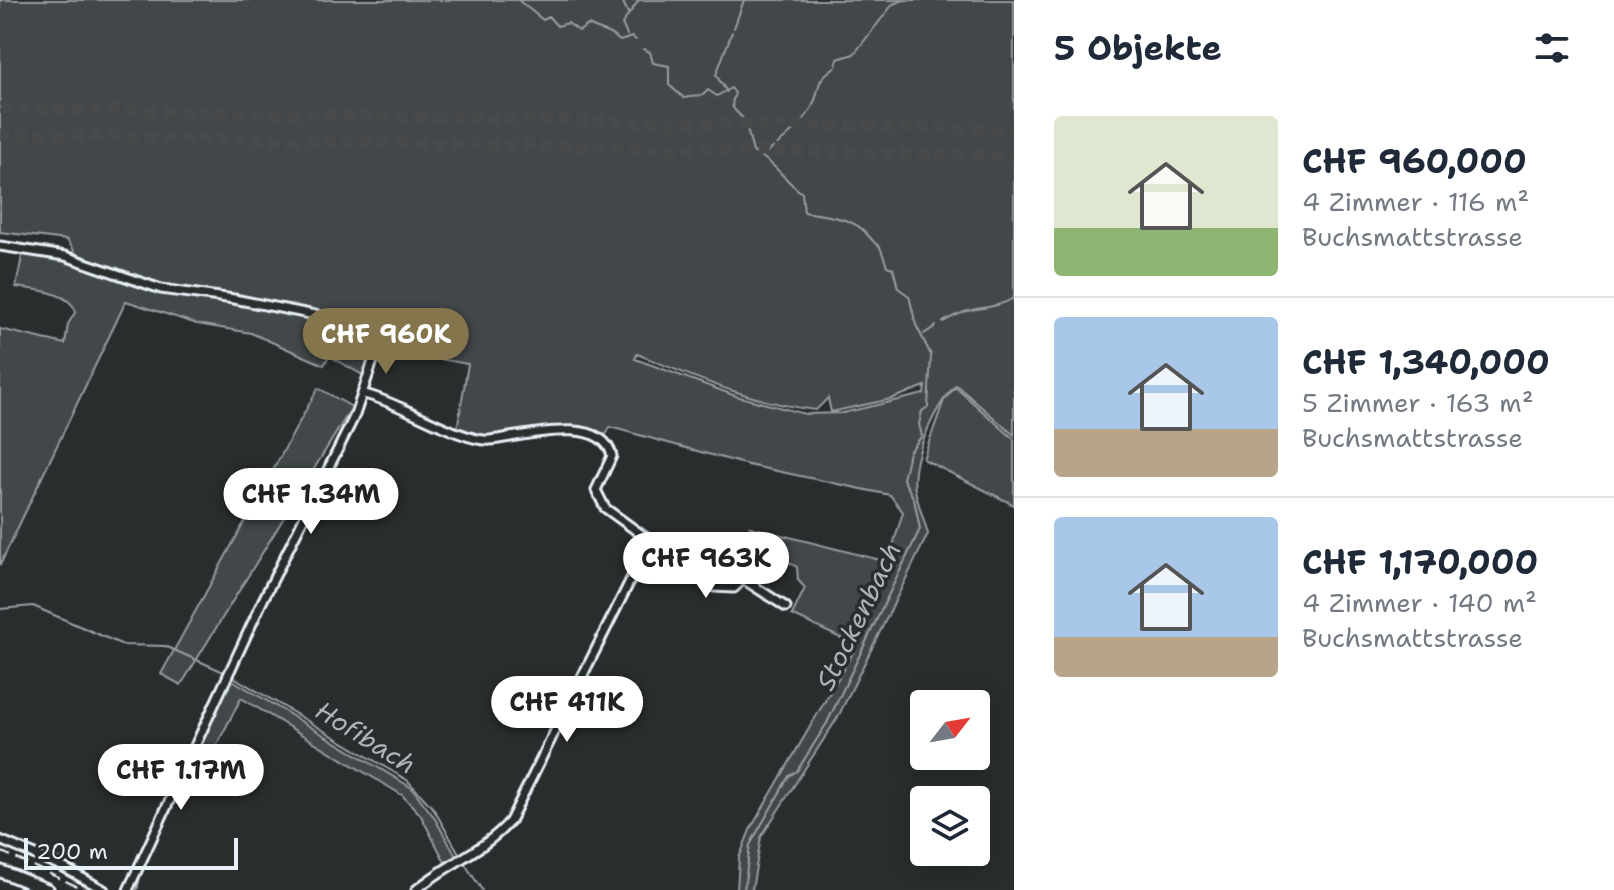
<!DOCTYPE html>
<html lang="de">
<head>
<meta charset="utf-8">
<style>
	body { margin:0; font-family:"Shantell Sans",sans-serif; background:#f2f2f3; color:#1f2937; height:100vh; display:flex; flex-direction:column; font-size:30px; white-space:nowrap }
	* { box-sizing:border-box; margin:0 }
	p { font-size:26px; color:#747a83 }
	.icon { flex:none; width:44px; height:44px; fill:none; stroke:currentColor; stroke-width:2; stroke-linecap:round; stroke-linejoin:round }
	.map { position:relative; flex:1; overflow:hidden }
	.panel { display:flex; flex-direction:column; background:#fff; width:600px }
	.panel>* { flex:none }
	.needle { width:52px; rotate:59deg }
	.buttons { position:absolute; left:910px; top:690px; display:grid; gap:16px }
	.buttons a { display:grid; place-items:center; width:80px; height:80px; border-radius:8px; background:#fff; box-shadow:0 4px 20px #0003; font-size:40px }
	.scale { position:absolute; left:24px; bottom:20px; width:214px; box-sizing:border-box; padding-left:8px; border:4px solid #e8f1f8; border-top:0; font-size:22px; line-height:28px; white-space:nowrap; color:#e8f1f8; -webkit-text-stroke:6px #2a2d2e; paint-order:stroke }
	.price { position:absolute; translate:-50% -68px; padding:0 18px; border-radius:28px; background:#fff; color:#222; font-size:26px; line-height:52px; filter:drop-shadow(0 2px 4px #0008) }
	.price::after { content:''; position:absolute; left:50%; top:48px; width:24px; height:18px; margin-left:-12px; background:inherit; clip-path:polygon(0 0,100% 0,50% 100%) }
	.price.active { background:#84754c; color:#fff }
	ul { padding:0; list-style:none }
	li { display:flex; align-items:center; gap:24px; height:200px; padding:0 40px }
	li+li { border-top:2px solid #e0e1e3 }
	li span { display:grid; place-items:center; flex:none; width:224px; height:160px; border-radius:8px; color:#555 }
	li>.icon { margin-inline-start:auto }
	span .icon { width:96px; height:96px; fill:#fffc; stroke-width:1 }
	li b { font-size:34px }
	h2 { display:flex; justify-content:space-between; align-items:center; height:96px; padding:0 40px; font-size:34px }
	main { display:flex; flex:1; min-height:0 }
	.map>svg:first-child { display:block }
	.green { fill:#424648; stroke:#959ca0; stroke-width:2; fill-rule:evenodd }
	.lines { fill:none; stroke-linecap:round; stroke-linejoin:round }
	.stream { stroke:#989fa3; stroke-width:2 }
	.highway-tunnel { stroke:#464a4c; stroke-width:12; stroke-dasharray:12 6; stroke-linecap:butt }
	.street-casing { stroke:#e8f1f8; stroke-width:13 }
	.secondary-casing { stroke:#e8f1f8; stroke-width:16 }
	.street { stroke:#2a2d2e; stroke-width:7 }
	.secondary { stroke:#2a2d2e; stroke-width:10 }
	.rail { stroke:#e8f1f8; stroke-width:2; stroke-dasharray:12 6; stroke-linecap:butt }
	.labels { text-anchor:middle; dominant-baseline:central; stroke-width:7; stroke-linejoin:round; paint-order:stroke }
	.water-label { font-size:26px; font-style:italic; fill:#acb3b9; stroke:#2a2d2e }
</style>
</head>
<body>
<main>
<div class="map">
<svg width="1014" height="890" viewBox="0 0 1014 890">
	<rect width="100%" height="100%" fill="#2a2d2e"/>
	<filter id="ink" filterUnits="userSpaceOnUse"><feTurbulence type="fractalNoise" baseFrequency=".0125" numOctaves="2"/><feDisplacementMap in="SourceGraphic" scale="16" xChannelSelector="R" yChannelSelector="G"/><feConvolveMatrix kernelMatrix="1 2 1 2 8 2 1 2 1" color-interpolation-filters="sRGB"/></filter>
	<g filter="url(#ink)">
		<g class="green">
			<path d="M0,0h1014v435l-58,-50c-21,21 -46,74 -41,105 3,15 9,29 13,44l-90,183 -77,120 -9,53h-15l2,-32 11,-28 104,-179 -7,-10 -55,-26 13,-27 -7,-8 -1,-13 -27,-15 -20,-25 138,35 15,-50 -13,-17 -142,-30 -138,-38 -5,10c-41,-20 -81,1 -124,-1 -7,0 -16,-5 -24,-7l11,-65 -90,-16 -27,-28 -199,-36 -73,-26 -12,-18 -67,-8zM637,354c59,24 116,49 179,56l12,-12 3,14 60,-13 34,-13 -1,8 -81,19 -38,1 -69,-18 -101,-37z"/>
			<path d="M23,251c49,7 92,28 140,40 41,10 85,11 126,20 22,5 59,6 75,23 21,22 -2,63 -14,85l16,-42 -37,-21 -5,9 -73,-32 -54,-9 -71,-23 -126,264v-236l65,15 3,-20 8,-13c-8,-20 -42,-21 -60,-24z"/>
			<polygon points="955,387 1014,439 1014,505 923,459 944,400"/>
			<polygon points="318,388 352,407 181,685 161,674"/>
			<polygon points="229,678 412,788 434,817 457,858 446,864 420,814 402,795 241,698 203,772 188,765"/>
		</g>
		<g class="lines">
			<g class="stream">
				<path d="M518,0l25,20 6,-3 8,9 11,-3 11,8 9,-6c12,6 23,7 32,16l12,-4 4,3"/>
				<polyline points="622,0 628,13"/>
				<polyline points="734,28 744,0"/>
				<polyline points="627,35 622,24 639,0"/>
				<path d="M643,49l7,3 3,11 16,3v19l15,13 19,-3 5,-5 9,6 14,-8 4,5c-7,18 1,16 10,28l8,31c20,8 31,28 49,41l2,19c17,3 44,5 58,17 7,6 9,12 18,18l7,19 6,2 5,20 11,8 7,29 15,30 -3,52 -6,4 -3,13 3,12 -13,16 -6,27 11,20 6,30 -93,194 -30,48 -8,5 -39,69 -6,45"/>
				<polyline points="727,92 716,75 732,32"/>
				<path d="M762,156c18,-13 39,-29 50,-49 11,-22 0,-24 24,-41l2,-7 16,-5 39,-50 11,-4"/>
				<path d="M943,322c28,-18 47,-10 71,-24"/>
				<polyline points="924,334 936,326"/>
				<polyline points="0,609 33,606 123,645 165,646 226,673"/>
				<polyline points="230,675 407,780 433,808 460,855"/>
				<polyline points="178,791 227,685"/>
				<polyline points="463,861 482,890"/>
				<polyline points="137,890 143,864"/>
			</g>
			<g class="highway-tunnel">
				<polyline points="0,108 1014,130"/>
				<polyline points="0,134 1014,156"/>
			</g>
			<g class="street-casing">
				<g id="street">
					<polyline points="0,246 65,256 161,289 234,299 350,322 368,335 376,352 355,415 262,602 128,890"/>
					<path d="M364,394c34,7 99,49 126,46 31,-3 112,-27 122,16l-16,34 9,18 109,79 20,1 9,-9 43,28"/>
					<polyline points="0,840 59,865 104,890"/>
					<path d="M416,890c30,-26 68,-39 94,-69l140,-280"/>
				</g>
			</g>
			<g class="secondary-casing">
				<polyline id="secondary" points="0,871 48,890"/>
			</g>
			<use href="#street" class="street"/>
			<use href="#secondary" class="secondary"/>
			<polyline class="rail" points="0,851 85,890"/>
		</g>
	</g>
	<g class="labels">
		<g class="water-label">
			<text transform="translate(858 616) rotate(-64)">Stockenbach</text>
			<text transform="translate(366 737) rotate(32)">Hofibach</text>
		</g>
	</g>
</svg>
<div class="buttons">
<a><svg class="needle" viewBox="-14 -14 28 28"><path d="M0-13l5 13h-10z" fill="#e53935"/><path d="M0 13l5-13h-10z" fill="#747a83"/></svg></a>
<a><svg class="icon" aria-label="layers" viewBox="0 0 24 24"><path d="M12 4l9 5-9 5-9-5zM3 14l9 5 9-5"/></svg></a>
</div>
<div class="scale">200 m</div>
<b class="price active" style="left:386px;top:376px">CHF 960K</b>
<b class="price" style="left:311px;top:536px">CHF 1.34M</b>
<b class="price" style="left:706px;top:600px">CHF 963K</b>
<b class="price" style="left:567px;top:744px">CHF 411K</b>
<b class="price" style="left:181px;top:812px">CHF 1.17M</b>
</div>
<section class="panel">
<h2>5 Objekte<svg class="icon" aria-label="filters" viewBox="0 0 24 24"><path d="M4 7h16M4 17h16"/><circle cx="9" cy="7" r="2"/><circle cx="15" cy="17" r="2"/></svg></h2>
<ul>
<li><span style="background:linear-gradient(#dfe7d0 70%,#8fb573 0)"><svg class="icon" aria-label="home" viewBox="0 0 24 24"><path d="M3 11l9-7 9 7M6 9v11h12V9"/></svg></span><div><b>CHF 960,000</b><p>4 Zimmer · 116 m²</p><p>Buchsmattstrasse</p></div></li>
<li><span style="background:linear-gradient(#a9c7e8 70%,#b9a48a 0)"><svg class="icon" aria-label="home" viewBox="0 0 24 24"><path d="M3 11l9-7 9 7M6 9v11h12V9"/></svg></span><div><b>CHF 1,340,000</b><p>5 Zimmer · 163 m²</p><p>Buchsmattstrasse</p></div></li>
<li><span style="background:linear-gradient(#a9c7e8 75%,#b9a48a 0)"><svg class="icon" aria-label="home" viewBox="0 0 24 24"><path d="M3 11l9-7 9 7M6 9v11h12V9"/></svg></span><div><b>CHF 1,170,000</b><p>4 Zimmer · 140 m²</p><p>Buchsmattstrasse</p></div></li>
</ul>
</section>
</main>
</body>
</html>
